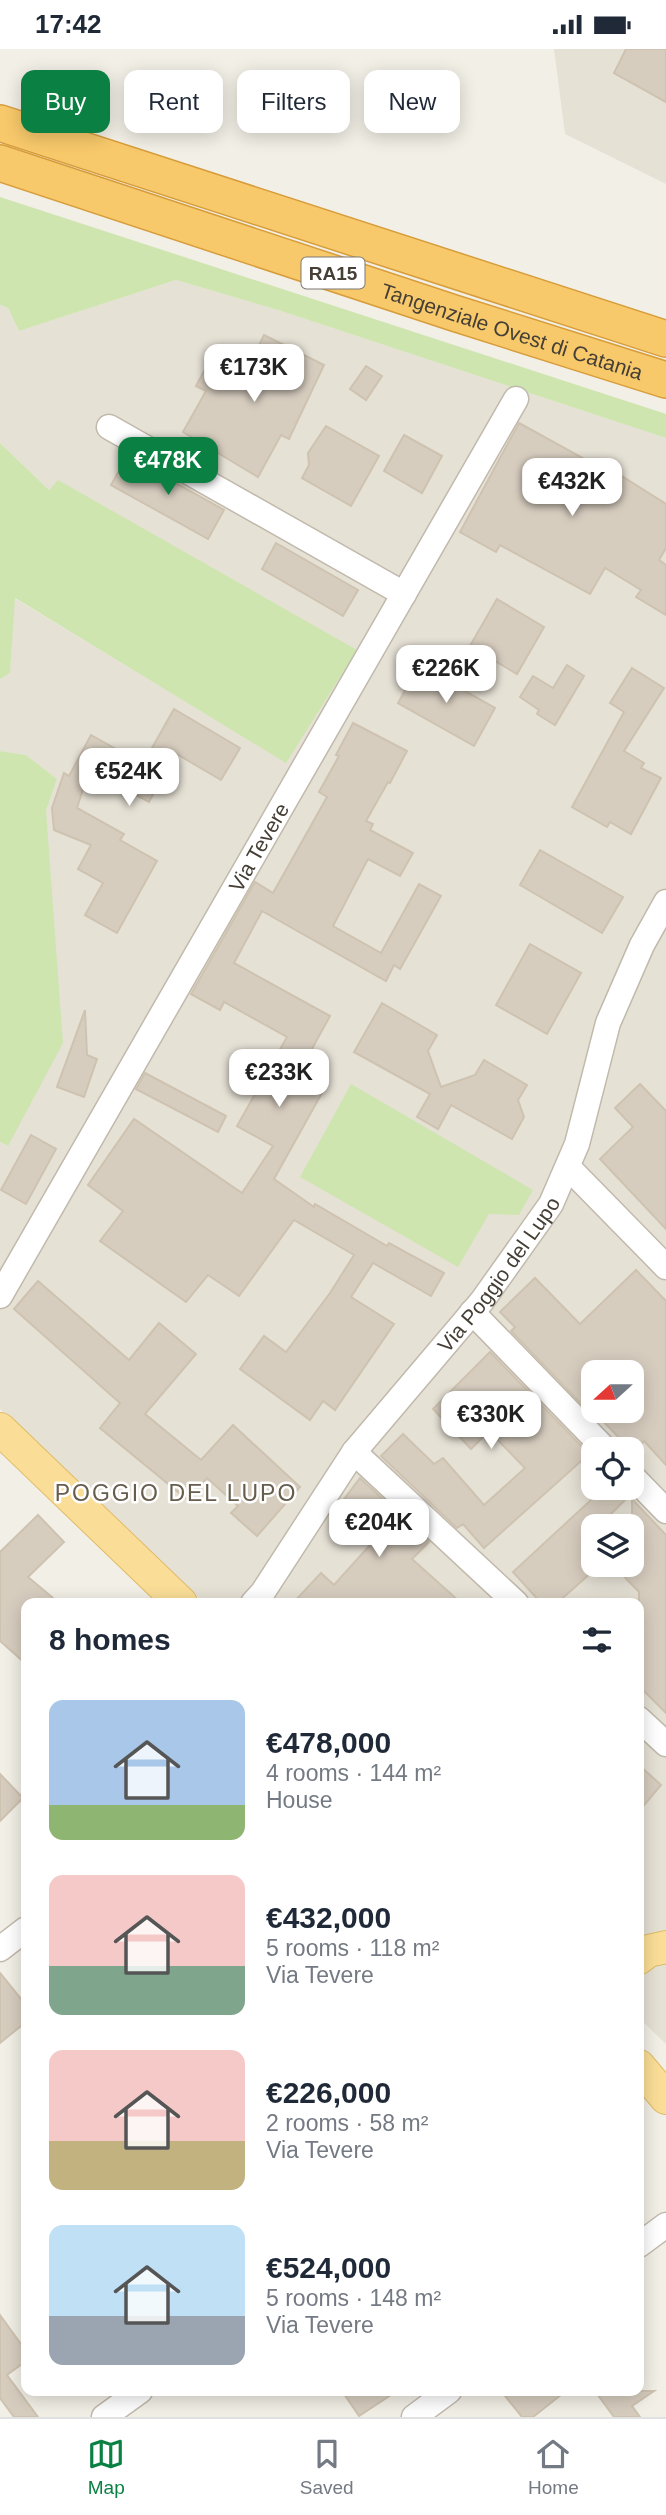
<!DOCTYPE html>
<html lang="en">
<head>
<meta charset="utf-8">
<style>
	body { margin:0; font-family:Arial,sans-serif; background:#f6f6f7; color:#1f2937; height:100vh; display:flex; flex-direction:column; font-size:26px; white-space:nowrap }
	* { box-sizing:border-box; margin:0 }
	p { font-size:23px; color:#747a83 }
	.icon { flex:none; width:38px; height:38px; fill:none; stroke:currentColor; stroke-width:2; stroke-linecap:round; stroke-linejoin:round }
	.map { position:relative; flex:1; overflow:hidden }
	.details { position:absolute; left:21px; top:1549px; width:623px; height:798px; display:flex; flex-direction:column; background:#fff; border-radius:14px; box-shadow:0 4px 18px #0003 }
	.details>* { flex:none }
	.top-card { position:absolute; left:21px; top:21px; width:625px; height:63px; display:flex; gap:14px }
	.needle { width:46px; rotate:249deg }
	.controls { position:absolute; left:581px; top:1311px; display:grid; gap:14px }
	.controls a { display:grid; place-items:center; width:63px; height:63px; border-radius:14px; background:#fff; box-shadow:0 4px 18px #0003; font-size:35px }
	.price { position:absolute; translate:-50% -60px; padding:0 16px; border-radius:14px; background:#fff; color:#222; font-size:23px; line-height:46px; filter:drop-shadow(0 2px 4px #0008) }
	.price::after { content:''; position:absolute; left:50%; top:42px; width:21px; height:16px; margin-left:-10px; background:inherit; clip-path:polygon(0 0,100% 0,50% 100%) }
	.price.selected { background:#0b8043; color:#fff }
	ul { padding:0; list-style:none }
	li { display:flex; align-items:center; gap:21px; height:175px; padding:0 28px }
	li span { display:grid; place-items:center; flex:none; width:196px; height:140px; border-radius:14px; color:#555 }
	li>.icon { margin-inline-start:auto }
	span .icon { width:84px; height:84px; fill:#fffc; stroke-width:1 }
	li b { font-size:30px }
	h2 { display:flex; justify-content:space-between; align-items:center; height:84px; padding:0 28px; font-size:30px }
	.pill { padding:0 24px; border-radius:14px; background:#fff; box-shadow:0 4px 18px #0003; font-size:24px; line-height:63px }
	.pill.selected { background:#0b8043; color:#fff }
	.status { display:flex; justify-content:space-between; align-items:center; height:49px; padding:0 35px; background:#fff; direction:ltr }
	.status svg { height:19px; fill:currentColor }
	.menu { display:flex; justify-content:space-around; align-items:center; height:98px; border-top:2px solid #e0e1e3; background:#fff; font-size:19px; color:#747a83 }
	.menu a { display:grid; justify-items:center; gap:4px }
	.menu .selected { color:#0b8043 }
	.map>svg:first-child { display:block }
	.residential { fill:#e6e1d5; fill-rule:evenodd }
	.green { fill:#cee5b0 }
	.building { fill:#d7cdbf; stroke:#cec2b0; stroke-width:2 }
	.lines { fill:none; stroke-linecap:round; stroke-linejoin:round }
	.minor-casing { stroke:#c1b9ac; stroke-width:27 }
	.major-casing { stroke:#dfbb68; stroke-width:34 }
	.highway-casing { stroke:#d79d3b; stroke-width:38 }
	.minor { stroke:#fff; stroke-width:24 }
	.major { stroke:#fade97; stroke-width:32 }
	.highway { stroke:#f8c96b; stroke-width:35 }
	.labels { text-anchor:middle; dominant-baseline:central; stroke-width:5; stroke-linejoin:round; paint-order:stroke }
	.shield { fill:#fff; stroke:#7d7972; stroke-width:2 }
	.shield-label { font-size:19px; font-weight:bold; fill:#453f36 }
	.street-label { font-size:21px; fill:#453f36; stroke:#fff }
	.neighbourhood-label { font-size:23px; letter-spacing:2px; fill:#675d4d; stroke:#fff }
</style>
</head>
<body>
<div class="status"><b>17:42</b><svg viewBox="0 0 49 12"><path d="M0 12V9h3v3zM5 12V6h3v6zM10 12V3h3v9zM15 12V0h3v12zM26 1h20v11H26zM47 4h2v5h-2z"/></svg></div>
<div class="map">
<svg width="666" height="2368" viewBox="0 0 666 2368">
	<rect width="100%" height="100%" fill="#f2efe6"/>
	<g class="residential">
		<polygon points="554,0 666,0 666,135 565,85"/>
		<path d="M176,231l105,31 385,127v1606l-27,-26v-415h-435l-204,-194v-267l7,4 39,-335 11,-32 -31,-24 -26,-4v-72l10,-6 4,-75 272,164 -228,-281 -9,9 -49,-47v-138l8,3 11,23zM593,1323h39v39h-39zM593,1400h39v38h-39zM593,1477h39v39h-39z"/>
	</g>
	<g class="green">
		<polygon points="0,148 666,365 666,389 281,262 176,231 19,282 8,259 0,256"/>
		<polygon points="0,394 49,441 58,431 357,601 286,714 15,549 10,624 0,630"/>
		<polygon points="0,702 26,706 57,730 46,762 63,994 8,1097 0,1093"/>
		<polygon points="351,1035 533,1141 519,1166 489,1165 458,1218 300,1128"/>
	</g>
	<g class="building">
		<polygon points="626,0 666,0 666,53 614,24"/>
		<polygon points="264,286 324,316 289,390 281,386 258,428 183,383 206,342 196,337 210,311 243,330"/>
		<polygon points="366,317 382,327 366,351 350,340"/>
		<polygon points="519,374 615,427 617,424 666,455 666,499 659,511 666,516 666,566 636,548 641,541 605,519 590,545 500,496 496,503 460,483"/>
		<polygon points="326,377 379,407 351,457 302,429 309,416 308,404"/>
		<polygon points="404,386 442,407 422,444 384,422"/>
		<polygon points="127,407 224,461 208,490 111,436"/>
		<polygon points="276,494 358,541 343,567 262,520"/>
		<polygon points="497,550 544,578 517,625 470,597"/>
		<polygon points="419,616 495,659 474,697 398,654"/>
		<polygon points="567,616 584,627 555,676 537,665 539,661 520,648 533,627 553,639"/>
		<polygon points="632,619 664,639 624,702 644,714 641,719 661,729 631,785 610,773 607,778 572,758 624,663 610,654"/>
		<polygon points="174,660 240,699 221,731 175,704 149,753 89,721 77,759 124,785 120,791 157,812 117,884 85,866 103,834 78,820 91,796 54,781 52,759 64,724 69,727 91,686 143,715"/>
		<polygon points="353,674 407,702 390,734 388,733 366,772 373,775 370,781 413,804 400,827 368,810 333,877 381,904 419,835 441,847 400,920 394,916 386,932 262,862 234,914 330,967 297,1027 323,1042 274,1130 314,1158 315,1155 387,1197 389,1194 444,1224 431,1247 373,1214 351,1248 394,1275 335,1361 323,1352 310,1371 240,1320 264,1287 286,1303 330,1244 354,1206 294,1171 239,1247 208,1226 186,1253 100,1192 123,1162 88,1136 134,1070 242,1144 273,1097 237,1077 287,988 224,953 220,961 191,945 255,833 273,844 327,748 319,743 339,707 336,706"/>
		<polygon points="540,801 623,848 602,884 520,836"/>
		<polygon points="530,895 581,924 547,985 496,956"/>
		<polygon points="382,954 437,986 428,1002 441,1038 475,1026 484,1011 527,1036 518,1051 524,1068 512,1090 451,1056 438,1080 417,1068 430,1045 354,1003"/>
		<polygon points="85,961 87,1006 97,1010 84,1048 57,1038"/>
		<polygon points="145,1024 226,1067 218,1083 136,1040"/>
		<polygon points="640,1035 666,1062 666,1180 600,1110 633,1078 615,1059"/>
		<polygon points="31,1086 56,1100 26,1155 1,1141"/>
		<polygon points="636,1221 666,1252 666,1416 644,1392 633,1403 593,1362 632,1362 632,1323 593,1323 593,1367 511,1282 515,1278 500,1263 535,1229 580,1275"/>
		<polygon points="38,1232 129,1311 159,1274 196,1305 145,1365 201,1411 233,1376 300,1438 257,1487 231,1464 238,1457 207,1429 189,1452 100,1379 120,1354 14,1260"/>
		<polygon points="490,1303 589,1405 484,1499 463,1475 457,1479 381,1407 403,1385 434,1415 443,1409 484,1456 525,1419 489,1382 471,1400 433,1360"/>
		<polygon points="360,1429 429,1493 412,1510 461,1554 293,1554 321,1524 334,1536 371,1495 332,1466"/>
		<polygon points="605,1438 622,1438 630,1446 599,1477 593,1477 593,1522 557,1554 541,1554 513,1523"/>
		<polygon points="632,1450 666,1486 666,1664 639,1637 639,1543 613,1516 632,1516"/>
		<polygon points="38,1466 64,1493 28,1528 59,1554 26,1554 26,1615 0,1592 0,1503"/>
		<polygon points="639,1716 661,1736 639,1762"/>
		<polygon points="0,1725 23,1749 0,1772"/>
		<polygon points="0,1924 26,1956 26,1973 0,1994"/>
		<polygon points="0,2266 26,2302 26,2312 7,2326 38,2368 14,2368 0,2349"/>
		<polygon points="342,2342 397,2342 359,2367"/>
		<polygon points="501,2342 566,2342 533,2368 522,2368"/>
		<polygon points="595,2342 654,2342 632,2357 640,2368 614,2368"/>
	</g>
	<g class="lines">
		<g class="minor-casing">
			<g id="minor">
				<polyline points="109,378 404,545"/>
				<polyline points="568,1118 666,1218"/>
				<path id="s1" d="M0,1247l516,-897"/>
				<polyline points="472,1263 605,1400"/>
				<polyline points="354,1403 516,1554"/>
				<polyline points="632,1427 666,1462"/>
				<path id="s2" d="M253,1554l10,-11 91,-140 128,-151 69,-97 26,-60 31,-121 34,-78 24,-43"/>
				<polyline points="639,1670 666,1695"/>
				<polyline points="0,1900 26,1880"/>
				<polyline points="639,2196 666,2176"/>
				<polyline points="104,2368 140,2342"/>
				<polyline points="414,2368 449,2342"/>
			</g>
		</g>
		<g class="major-casing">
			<g id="major">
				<polyline points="0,1380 181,1554"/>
				<polyline points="639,1909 648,1902 666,1898"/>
				<polyline points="639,2017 666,2049"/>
			</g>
		</g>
		<g class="highway-casing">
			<g id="highway">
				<polyline points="0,74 666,290"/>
				<path id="s3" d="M0,114l454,150 212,67"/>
			</g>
		</g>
		<use href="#minor" class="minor"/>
		<use href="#major" class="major"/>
		<use href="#highway" class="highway"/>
	</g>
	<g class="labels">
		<rect class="shield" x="301.5" y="208.5" width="63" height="31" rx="5"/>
		<g class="shield-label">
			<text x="333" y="224">RA15</text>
		</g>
		<g class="street-label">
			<text stroke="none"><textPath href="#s3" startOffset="539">Tangenziale Ovest di Catania</textPath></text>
			<text stroke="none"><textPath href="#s1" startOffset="518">Via Tevere</textPath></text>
			<text stroke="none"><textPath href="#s2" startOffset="411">Via Poggio del Lupo</textPath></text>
		</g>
		<g class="neighbourhood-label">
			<text x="176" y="1444">POGGIO DEL LUPO</text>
		</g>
	</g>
</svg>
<div class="controls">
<a><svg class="needle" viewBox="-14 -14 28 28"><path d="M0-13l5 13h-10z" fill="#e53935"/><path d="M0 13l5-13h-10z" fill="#747a83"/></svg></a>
<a><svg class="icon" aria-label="locate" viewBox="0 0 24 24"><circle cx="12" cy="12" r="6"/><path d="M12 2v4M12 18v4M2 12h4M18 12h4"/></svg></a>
<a><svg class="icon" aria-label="layers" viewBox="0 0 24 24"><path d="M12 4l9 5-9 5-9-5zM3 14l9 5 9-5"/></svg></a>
</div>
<b class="price" style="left:254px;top:355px">€173K</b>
<b class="price selected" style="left:168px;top:448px">€478K</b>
<b class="price" style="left:572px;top:469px">€432K</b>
<b class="price" style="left:446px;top:656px">€226K</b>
<b class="price" style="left:129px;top:759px">€524K</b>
<b class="price" style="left:279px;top:1060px">€233K</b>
<b class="price" style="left:491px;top:1402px">€330K</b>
<b class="price" style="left:379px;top:1510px">€204K</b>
<div class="top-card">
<a class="pill selected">Buy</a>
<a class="pill">Rent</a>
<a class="pill">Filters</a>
<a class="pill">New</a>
</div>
<section class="details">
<h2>8 homes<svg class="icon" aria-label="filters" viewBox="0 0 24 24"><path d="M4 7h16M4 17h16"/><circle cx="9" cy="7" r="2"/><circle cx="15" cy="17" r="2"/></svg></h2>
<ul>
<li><span style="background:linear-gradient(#a9c7e8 75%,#8fb573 0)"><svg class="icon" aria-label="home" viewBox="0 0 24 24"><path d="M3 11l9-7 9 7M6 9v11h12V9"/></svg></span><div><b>€478,000</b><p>4 rooms · 144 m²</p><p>House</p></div></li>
<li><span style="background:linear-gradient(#f6c9c9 65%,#7fa58c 0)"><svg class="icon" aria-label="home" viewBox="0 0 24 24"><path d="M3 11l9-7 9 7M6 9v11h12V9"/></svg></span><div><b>€432,000</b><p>5 rooms · 118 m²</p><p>Via Tevere</p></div></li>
<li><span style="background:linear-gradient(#f6c9c9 65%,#c2b280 0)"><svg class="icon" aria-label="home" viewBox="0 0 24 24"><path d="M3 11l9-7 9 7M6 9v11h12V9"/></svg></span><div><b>€226,000</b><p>2 rooms · 58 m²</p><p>Via Tevere</p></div></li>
<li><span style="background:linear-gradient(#bfe0f5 65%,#9aa5b1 0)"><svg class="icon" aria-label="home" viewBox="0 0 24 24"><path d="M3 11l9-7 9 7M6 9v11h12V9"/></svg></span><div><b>€524,000</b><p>5 rooms · 148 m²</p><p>Via Tevere</p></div></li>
</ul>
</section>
</div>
<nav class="menu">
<a class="selected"><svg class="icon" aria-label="map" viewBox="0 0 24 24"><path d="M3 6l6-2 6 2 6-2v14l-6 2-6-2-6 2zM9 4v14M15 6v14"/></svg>Map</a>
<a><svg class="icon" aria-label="saved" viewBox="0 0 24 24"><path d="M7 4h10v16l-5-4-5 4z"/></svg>Saved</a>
<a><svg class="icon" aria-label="home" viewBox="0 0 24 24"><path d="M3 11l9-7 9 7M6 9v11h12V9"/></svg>Home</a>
</nav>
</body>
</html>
